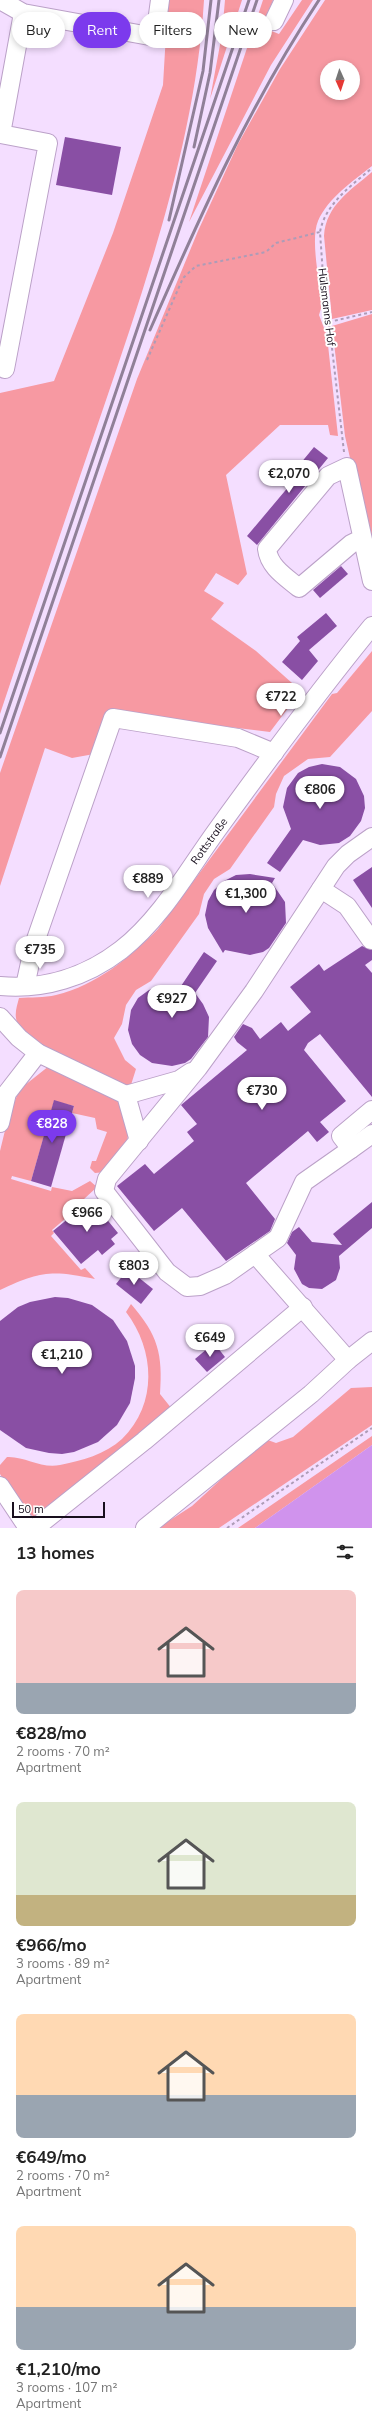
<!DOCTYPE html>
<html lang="en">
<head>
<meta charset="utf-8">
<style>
	body { margin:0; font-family:Mulish,sans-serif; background:#f2f2f2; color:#222; height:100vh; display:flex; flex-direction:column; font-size:15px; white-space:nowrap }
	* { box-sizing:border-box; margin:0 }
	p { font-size:13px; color:#767676 }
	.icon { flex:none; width:22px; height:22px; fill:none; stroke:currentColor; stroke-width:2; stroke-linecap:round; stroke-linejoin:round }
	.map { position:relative; height:1528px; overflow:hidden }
	.drawer { display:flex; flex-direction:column; background:#fff; flex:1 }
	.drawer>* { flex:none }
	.banner { position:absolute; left:12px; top:12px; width:348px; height:36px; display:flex; gap:8px }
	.needle { width:26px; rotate:177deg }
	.fabs { position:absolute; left:320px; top:60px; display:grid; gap:8px }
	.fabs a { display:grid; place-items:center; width:40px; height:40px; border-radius:50%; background:#fff; box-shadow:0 2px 6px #0003; font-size:20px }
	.scale { position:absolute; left:12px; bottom:10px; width:93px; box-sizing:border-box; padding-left:4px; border:2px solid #180f1d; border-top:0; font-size:11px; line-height:14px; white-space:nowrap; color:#180f1d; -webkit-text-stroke:3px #fff; paint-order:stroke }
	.price { position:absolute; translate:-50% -34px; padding:0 9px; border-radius:14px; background:#fff; color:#222; font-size:13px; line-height:26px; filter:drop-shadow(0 1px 2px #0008) }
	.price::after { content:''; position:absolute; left:50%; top:24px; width:12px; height:9px; margin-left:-6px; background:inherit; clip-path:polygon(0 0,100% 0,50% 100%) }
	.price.current { background:#7c3aed; color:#fff }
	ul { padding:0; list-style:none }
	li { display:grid; align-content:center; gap:8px; height:212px; padding:0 16px }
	li span { display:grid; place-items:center; height:124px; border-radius:8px; color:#555 }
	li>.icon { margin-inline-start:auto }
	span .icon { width:72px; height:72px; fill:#fffc; stroke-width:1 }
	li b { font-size:17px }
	h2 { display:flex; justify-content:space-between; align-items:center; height:48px; padding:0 16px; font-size:17px }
	.pill { padding:0 14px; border-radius:18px; background:#fff; box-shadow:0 2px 6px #0003; font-size:14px; line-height:36px }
	.pill.current { background:#7c3aed; color:#fff }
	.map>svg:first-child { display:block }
	.green { fill:#f799a2; fill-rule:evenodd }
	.water { fill:#d093ed }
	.building { fill:#894fa4 }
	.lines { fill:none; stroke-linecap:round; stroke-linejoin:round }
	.minor-casing { stroke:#bba1c8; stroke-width:20 }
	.path { stroke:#ad9cb7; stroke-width:2; stroke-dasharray:3 3; stroke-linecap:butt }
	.minor { stroke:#fff; stroke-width:18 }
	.rail { stroke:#908098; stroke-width:3 }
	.labels { text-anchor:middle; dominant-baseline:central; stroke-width:4; stroke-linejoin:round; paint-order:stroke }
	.street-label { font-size:11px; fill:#180f1d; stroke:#fff }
</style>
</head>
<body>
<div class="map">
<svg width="372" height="1528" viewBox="0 0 372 1528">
	<rect width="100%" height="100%" fill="#f4deff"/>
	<g class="green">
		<path d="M168,0h36c-8,136 -56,277 -100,406 -35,102 -70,205 -104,308v-321l54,-12 59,-148 50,-148z"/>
		<polygon points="225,0 242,0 210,99 222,34"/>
		<polygon points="263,0 273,0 264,28 279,34 302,0 313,0 271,65 189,222"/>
		<path d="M325,0h47v166c-19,15 -44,32 -54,55 -8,19 2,62 4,84l-3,10 8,21 11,100 -8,-1 -2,-10h-48l-54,50 21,99 -9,11 -22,-12 -12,18 20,12 -13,16 45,32 45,40 -31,41 -132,-16 -29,-7 -15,45 -22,4 -27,-10 -45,138v-113l137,-394 61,-148 40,-87 42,-75zM327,67h26v26h-26z"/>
		<path d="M372,172v138l-40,9 -8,-83c2,-31 27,-46 48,-64z"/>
		<polygon points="372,314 372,555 345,436 332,326"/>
		<path d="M372,651v60l-42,46 -22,2 -24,17 -8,18 -2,13 -44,62 -16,10 -10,15 -5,20 -48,67 -15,9 -10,15 -4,19 -8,14 11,22 11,9 -6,19c-25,-12 -103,-41 -113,-66 -3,-8 0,-16 2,-24 12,-1 25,0 37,-3 41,-10 73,-37 102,-66l174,-235 5,-1z"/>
		<path d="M49,1066c14,7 70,28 76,40 6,13 5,32 -2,44 -5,8 -12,15 -17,22l-11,1 -5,-5 2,-7h4l11,-29 -10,-3 -2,-11 -23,-5 2,-7 -20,-5 -23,80 -19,-5 -1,3 40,12 1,-4 20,4 18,-10 7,6 -13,12 2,2 -34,29 2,3 -3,3 30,34 4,-2 10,11c-43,-9 -55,-8 -95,11v-139l9,-37 11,-25z"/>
		<path d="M131,1304c27,31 32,50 29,90l12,15 -137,108 -12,-6 -23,-37v-9l7,-8c18,-1 34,12 53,8 21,-4 46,-11 62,-26 36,-35 33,-89 4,-127z"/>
		<polygon points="372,1387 372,1425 219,1528 158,1528 192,1506 265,1439 276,1443 293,1437 351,1388"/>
		<polygon points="372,1436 372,1445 255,1528 238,1528"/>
	</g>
	<polygon class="water" points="372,1445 372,1528 255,1528"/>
	<g class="building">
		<polygon points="65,137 121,147 112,195 56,185"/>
		<polygon points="314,447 328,458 257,545 247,536 295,479 291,475"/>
		<polygon points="341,566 348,574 320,598 313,590"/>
		<polygon points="326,613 337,626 309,650 318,661 302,680 282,662 300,641 297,637"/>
		<polygon points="322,764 340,767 356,779 364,796 365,808 361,821 350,836 339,843 320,845 303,840 280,872 267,863 291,829 283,807 287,788 298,773 309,767"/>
		<polygon points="372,867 372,908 353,880"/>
		<polygon points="250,874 275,878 272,883 285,902 286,923 269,948 263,952 250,955 225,950 223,953 208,928 205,915 208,901 214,890 224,881 236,875"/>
		<polygon points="362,946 372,950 372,960 365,965 372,973 372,1097 320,1034 308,1043 304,1050 346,1101 320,1122 329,1132 317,1142 308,1131 246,1183 275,1219 270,1231 226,1261 182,1208 154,1231 117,1186 145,1164 154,1174 194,1141 187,1132 197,1124 181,1105 247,1050 237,1042 234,1037 243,1024 252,1028 260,1039 281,1022 288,1031 311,1012 290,987 319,964 324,971"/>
		<polygon points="204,952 217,961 195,993 203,1004 209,1017 208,1037 191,1059 185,1063 172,1066 152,1063 140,1055 132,1044 128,1030 131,1010 138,998 149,990 162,985 181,986"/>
		<polygon points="54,1100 74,1106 51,1187 31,1181"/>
		<polygon points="91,1200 118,1233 111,1239 115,1244 102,1255 98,1250 81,1264 53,1231"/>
		<polygon points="372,1202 372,1228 339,1256 340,1268 336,1280 322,1289 309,1288 302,1284 294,1269 296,1255 287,1243 292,1232 299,1227 312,1242 342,1245 333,1234"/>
		<polygon points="128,1269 153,1289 141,1304 116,1284"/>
		<polygon points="55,1297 68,1298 92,1305 113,1320 127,1341 135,1366 135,1378 130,1403 117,1425 98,1442 74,1452 62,1454 49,1453 26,1448 0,1430 0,1321 18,1307 30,1302"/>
		<polygon points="214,1343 225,1357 207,1372 195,1359"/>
	</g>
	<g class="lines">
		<g class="minor-casing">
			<g id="minor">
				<polyline points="0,0 23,13 155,37 160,0"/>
				<polyline points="274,21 284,0"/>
				<polyline points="5,369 48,143 1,134 23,13"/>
				<path d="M361,539l-10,5 -52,44c-13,-11 -30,-21 -32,-39l61,-73 19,-9 25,114"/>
				<polyline points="372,837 348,854 336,866 254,991 198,1068 107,1179 104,1191 167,1272 187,1287 200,1286 225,1275 278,1238 304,1182 351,1149 341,1136 372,1110"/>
				<polyline points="321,889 347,906 371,940"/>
				<path d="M0,986c44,4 86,-9 121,-36 40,-31 67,-80 96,-120 50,-69 101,-138 155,-204"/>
				<polyline points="25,986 34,945 113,718 238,738 274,753"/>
				<polyline points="0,1017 19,1038 38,1053 126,1095 139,1141"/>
				<polyline points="126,1095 179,1080 191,1072"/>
				<polyline points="0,1123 7,1093 38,1053"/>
				<polyline points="351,1149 372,1134"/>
				<polyline points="255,1254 348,1360 372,1341"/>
				<polyline points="0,1486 28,1528"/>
				<polyline points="35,1528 144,1441 303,1307"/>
				<polyline points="145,1528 311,1394 348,1360"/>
			</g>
		</g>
		<g class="path">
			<polyline points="329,322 372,312"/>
			<polyline points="147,360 183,278 196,266 266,252 276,243 320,232"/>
			<path d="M344,452l-15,-130 -4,-18 -5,-72c5,-28 31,-46 52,-64"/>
			<polyline points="227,1528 372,1428"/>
		</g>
		<use href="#minor" class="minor"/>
		<g class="rail">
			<polyline points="194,147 210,73 219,0"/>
			<polyline points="169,220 203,71 211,0"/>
			<path d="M150,330c51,-116 99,-224 169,-330"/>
			<polyline points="0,733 249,0"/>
			<polyline points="0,757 257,0"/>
		</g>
	</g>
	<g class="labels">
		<g class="street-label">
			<text transform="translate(327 307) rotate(83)">Hülsmanns Hof</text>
			<text transform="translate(209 841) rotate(-54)">Rottstraße</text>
		</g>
	</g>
</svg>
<div class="fabs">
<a><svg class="needle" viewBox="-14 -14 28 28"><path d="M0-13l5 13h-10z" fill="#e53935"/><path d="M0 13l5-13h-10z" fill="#767676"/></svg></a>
</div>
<div class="scale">50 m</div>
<b class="price" style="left:289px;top:494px">€2,070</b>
<b class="price" style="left:281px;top:717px">€722</b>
<b class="price" style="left:320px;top:810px">€806</b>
<b class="price" style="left:148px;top:899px">€889</b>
<b class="price" style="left:246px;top:914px">€1,300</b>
<b class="price" style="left:40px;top:970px">€735</b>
<b class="price" style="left:172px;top:1019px">€927</b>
<b class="price" style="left:262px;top:1111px">€730</b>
<b class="price current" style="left:52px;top:1144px">€828</b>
<b class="price" style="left:87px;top:1233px">€966</b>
<b class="price" style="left:134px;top:1286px">€803</b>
<b class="price" style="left:210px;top:1358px">€649</b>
<b class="price" style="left:62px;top:1375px">€1,210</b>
<div class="banner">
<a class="pill">Buy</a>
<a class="pill current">Rent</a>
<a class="pill">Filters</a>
<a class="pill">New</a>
</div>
</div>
<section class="drawer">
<h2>13 homes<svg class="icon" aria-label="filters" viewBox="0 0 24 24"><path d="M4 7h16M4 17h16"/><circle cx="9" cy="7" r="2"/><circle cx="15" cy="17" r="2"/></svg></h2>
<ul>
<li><span style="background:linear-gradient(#f6c9c9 75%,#9aa5b1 0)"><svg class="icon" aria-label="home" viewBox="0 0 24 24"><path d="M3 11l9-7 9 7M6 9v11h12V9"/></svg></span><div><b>€828/mo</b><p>2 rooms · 70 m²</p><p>Apartment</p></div></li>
<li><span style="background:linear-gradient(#dfe7d0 75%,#c2b280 0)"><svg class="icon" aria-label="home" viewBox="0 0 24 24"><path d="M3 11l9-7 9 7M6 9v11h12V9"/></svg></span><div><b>€966/mo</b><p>3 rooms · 89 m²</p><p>Apartment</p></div></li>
<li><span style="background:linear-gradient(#ffd9b3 65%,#9aa5b1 0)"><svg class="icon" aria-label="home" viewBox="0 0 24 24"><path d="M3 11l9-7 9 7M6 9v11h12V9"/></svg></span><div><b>€649/mo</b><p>2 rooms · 70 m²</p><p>Apartment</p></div></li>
<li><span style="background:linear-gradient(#ffd9b3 65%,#9aa5b1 0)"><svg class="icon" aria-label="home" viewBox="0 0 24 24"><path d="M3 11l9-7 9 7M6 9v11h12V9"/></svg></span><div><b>€1,210/mo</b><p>3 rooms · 107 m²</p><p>Apartment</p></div></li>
</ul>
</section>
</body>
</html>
